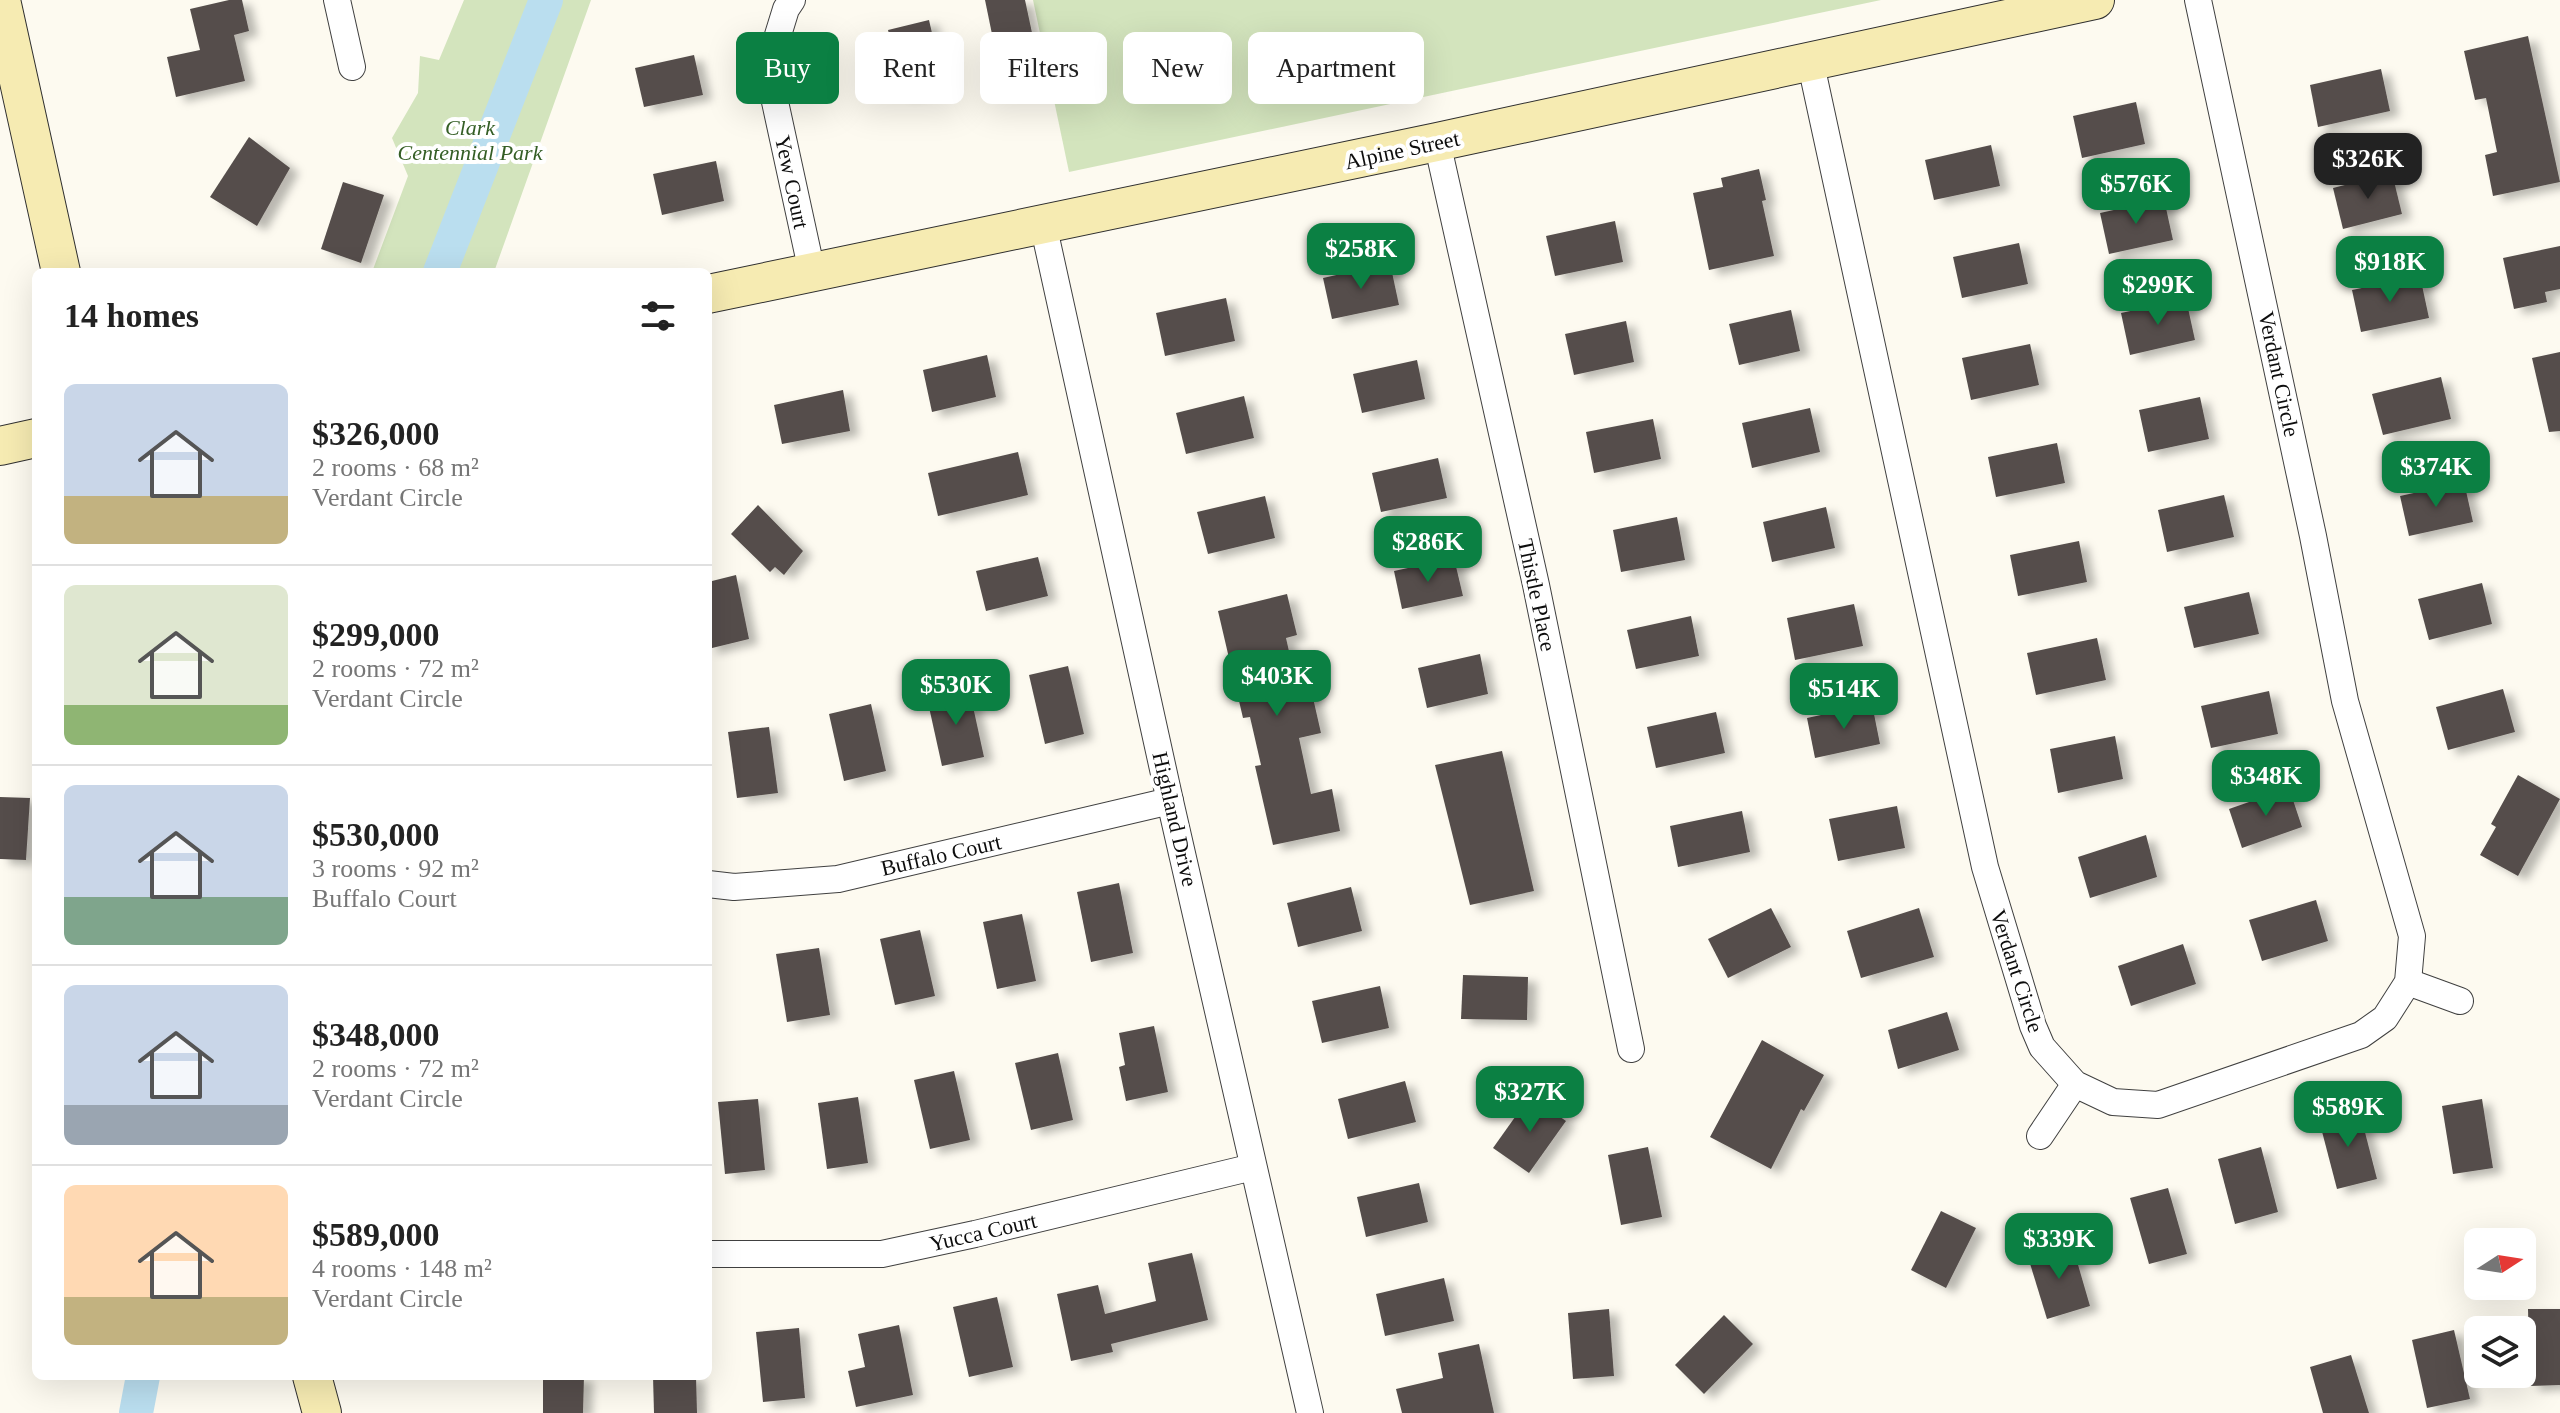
<!DOCTYPE html>
<html lang="en">
<head>
<meta charset="utf-8">
<style>
	body { margin:0; font-family:"Times New Roman",serif; background:#f6f6f6; color:#222; height:100vh; display:flex; flex-direction:column; font-size:30px; white-space:nowrap }
	* { box-sizing:border-box; margin:0 }
	p { font-size:26px; color:#767676 }
	.icon { flex:none; width:44px; height:44px; fill:none; stroke:currentColor; stroke-width:2; stroke-linecap:round; stroke-linejoin:round }
	.map { position:relative; flex:1; overflow:hidden }
	.drawer { position:absolute; left:32px; top:268px; width:680px; height:1112px; display:flex; flex-direction:column; background:#fff; border-radius:12px; box-shadow:0 8px 32px #0002 }
	.drawer>* { flex:none }
	.banner { position:absolute; left:736px; top:32px; width:760px; height:72px; display:flex; gap:16px }
	.needle { width:52px; rotate:78deg }
	.fabs { position:absolute; left:2464px; top:1228px; display:grid; gap:16px }
	.fabs a { display:grid; place-items:center; width:72px; height:72px; border-radius:12px; background:#fff; box-shadow:0 8px 32px #0002; font-size:40px }
	.price { position:absolute; translate:-50% -68px; padding:0 18px; border-radius:16px; background:#0b8043; color:#fff; font-size:26px; line-height:52px; filter:drop-shadow(0 2px 4px #0008) }
	.price::after { content:''; position:absolute; left:50%; top:48px; width:24px; height:18px; margin-left:-12px; background:inherit; clip-path:polygon(0 0,100% 0,50% 100%) }
	.price.selected { background:#222; color:#fff }
	ul { padding:0; list-style:none }
	li { display:flex; align-items:center; gap:24px; height:200px; padding:0 32px }
	li+li { border-top:2px solid #e0e0e0 }
	li span { display:grid; place-items:center; flex:none; width:224px; height:160px; border-radius:12px; color:#555 }
	li>.icon { margin-inline-start:auto }
	span .icon { width:96px; height:96px; fill:#fffc; stroke-width:1 }
	li b { font-size:34px }
	h2 { display:flex; justify-content:space-between; align-items:center; height:96px; padding:0 32px; font-size:34px }
	.pill { padding:0 28px; border-radius:12px; background:#fff; box-shadow:0 8px 32px #0002; font-size:28px; line-height:72px }
	.pill.selected { background:#0b8043; color:#fff }
	.map>svg:first-child { display:block }
	.green { fill:#d3e4bd }
	.lines { fill:none; stroke-linecap:round; stroke-linejoin:round }
	.canal { stroke:#badeef; stroke-width:34 }
	.building { fill:#554e4b; filter:url(#shadow) }
	.street-casing { stroke:#404040; stroke-width:28 }
	.secondary-casing { stroke:#2f2f2f; stroke-width:40 }
	.street { stroke:#fff; stroke-width:26 }
	.secondary { stroke:#f6ebb2; stroke-width:38 }
	.labels { text-anchor:middle; dominant-baseline:central; stroke-width:8; stroke-linejoin:round; paint-order:stroke }
	.park-label { font-size:22px; font-style:italic; fill:#345e25; stroke:#fff }
	.street-label { font-size:22px; fill:#0d0d0d; stroke:#fff }
</style>
</head>
<body>
<div class="map">
<svg width="2560" height="1413" viewBox="0 0 2560 1413">
	<defs>
		<filter id="shadow"><feDropShadow dx="9" dy="5" stdDeviation="4" flood-color="#0004"/></filter>
	</defs>
	<rect width="100%" height="100%" fill="#fdfaf0"/>
	<g class="green">
		<polygon points="464,0 591,0 494,272 372,272 408,176 392,138 418,93 420,56 439,60"/>
		<polygon points="1033,0 1881,0 1069,172"/>
	</g>
	<g class="lines">
		<g class="canal">
			<polyline points="440,272 546,0"/>
			<polyline points="136,1413 143,1376"/>
		</g>
	</g>
	<g class="building">
		<polygon points="229,0 242,0 249,31 234,35 245,81 176,97 167,57 200,50 190,9"/>
		<polygon points="985,0 1025,0 1040,70 1001,78"/>
		<polygon points="929,20 944,85 903,94 888,30"/>
		<polygon points="2528,36 2560,182 2493,196 2485,155 2497,152 2486,98 2475,100 2464,51"/>
		<polygon points="694,55 703,95 644,107 635,68"/>
		<polygon points="2381,69 2390,111 2318,127 2310,85"/>
		<polygon points="2136,102 2145,144 2082,158 2073,116"/>
		<polygon points="249,137 290,168 257,226 210,197"/>
		<polygon points="1991,145 2000,186 1934,200 1925,160"/>
		<polygon points="716,161 724,201 662,215 653,174"/>
		<polygon points="1759,169 1766,200 1762,201 1774,256 1709,270 1693,193 1723,187 1721,178"/>
		<polygon points="2392,173 2402,214 2343,229 2333,188"/>
		<polygon points="343,182 384,195 361,263 321,249"/>
		<polygon points="2164,199 2173,240 2109,254 2100,213"/>
		<polygon points="1615,221 1623,262 1555,276 1546,236"/>
		<polygon points="2019,243 2028,284 1962,298 1953,257"/>
		<polygon points="2560,246 2560,289 2545,292 2547,302 2514,309 2503,258"/>
		<polygon points="1390,263 1399,305 1332,319 1323,278"/>
		<polygon points="2420,276 2429,318 2361,332 2352,290"/>
		<polygon points="1226,298 1235,341 1165,356 1156,313"/>
		<polygon points="2186,299 2195,340 2130,355 2121,313"/>
		<polygon points="1791,310 1800,351 1739,365 1729,324"/>
		<polygon points="1626,321 1634,362 1574,375 1565,334"/>
		<polygon points="2030,344 2039,385 1971,400 1962,358"/>
		<polygon points="2560,352 2560,431 2549,432 2532,358"/>
		<polygon points="987,355 996,397 932,412 923,370"/>
		<polygon points="1417,360 1425,399 1362,413 1353,374"/>
		<polygon points="2441,377 2451,419 2383,435 2372,394"/>
		<polygon points="843,390 850,431 782,444 774,405"/>
		<polygon points="1244,396 1254,438 1186,454 1176,413"/>
		<polygon points="2200,397 2209,439 2148,452 2139,410"/>
		<polygon points="1810,408 1820,452 1752,468 1742,423"/>
		<polygon points="1653,419 1661,459 1594,473 1586,432"/>
		<polygon points="2057,443 2065,483 1996,497 1988,457"/>
		<polygon points="1018,452 1028,495 938,516 928,473"/>
		<polygon points="1438,458 1447,498 1381,512 1372,473"/>
		<polygon points="2464,482 2473,522 2409,536 2400,496"/>
		<polygon points="2224,495 2234,537 2167,552 2158,510"/>
		<polygon points="1265,496 1275,538 1208,554 1197,512"/>
		<polygon points="758,505 803,551 784,575 775,567 770,572 731,534"/>
		<polygon points="1826,507 1835,548 1772,562 1763,522"/>
		<polygon points="1677,517 1685,560 1621,572 1613,530"/>
		<polygon points="2079,541 2087,582 2018,596 2010,555"/>
		<polygon points="1038,557 1048,596 986,611 976,571"/>
		<polygon points="1454,558 1463,596 1402,609 1394,571"/>
		<polygon points="736,575 749,639 708,649 708,582"/>
		<polygon points="2482,583 2492,624 2429,640 2418,599"/>
		<polygon points="2249,592 2259,634 2194,648 2184,607"/>
		<polygon points="1287,594 1297,635 1286,638 1298,691 1311,689 1321,733 1299,738 1311,794 1332,789 1340,831 1273,845 1255,766 1261,765 1250,717 1243,718 1218,611"/>
		<polygon points="1854,604 1863,646 1795,660 1787,618"/>
		<polygon points="1691,616 1699,656 1636,669 1627,630"/>
		<polygon points="2097,638 2106,680 2036,695 2027,653"/>
		<polygon points="1480,654 1488,694 1427,708 1418,668"/>
		<polygon points="1068,666 1084,734 1045,744 1029,675"/>
		<polygon points="969,688 984,757 942,766 927,698"/>
		<polygon points="2503,689 2515,732 2448,750 2436,707"/>
		<polygon points="2269,691 2278,734 2211,748 2201,706"/>
		<polygon points="871,704 886,771 844,781 829,714"/>
		<polygon points="1872,704 1880,744 1815,758 1807,718"/>
		<polygon points="1716,712 1725,753 1656,768 1647,727"/>
		<polygon points="769,727 778,793 737,798 728,732"/>
		<polygon points="2115,736 2123,779 2058,793 2050,749"/>
		<polygon points="1502,751 1534,891 1470,905 1435,765"/>
		<polygon points="2518,775 2560,799 2518,876 2480,855 2496,827 2491,824"/>
		<polygon points="2289,788 2302,827 2242,848 2229,809"/>
		<polygon points="0,797 30,798 26,860 0,859"/>
		<polygon points="1897,806 1905,848 1838,861 1829,819"/>
		<polygon points="1742,811 1750,852 1678,867 1670,826"/>
		<polygon points="2146,835 2157,877 2090,898 2078,857"/>
		<polygon points="1119,883 1133,953 1091,962 1077,892"/>
		<polygon points="1351,887 1362,931 1298,947 1287,903"/>
		<polygon points="2316,900 2328,941 2262,961 2249,920"/>
		<polygon points="1771,908 1791,947 1728,978 1708,939"/>
		<polygon points="1919,908 1934,957 1861,978 1847,931"/>
		<polygon points="1022,914 1036,981 997,989 983,922"/>
		<polygon points="920,930 935,996 895,1005 880,939"/>
		<polygon points="2183,944 2196,984 2131,1006 2118,966"/>
		<polygon points="819,948 830,1015 787,1022 776,954"/>
		<polygon points="1463,975 1528,977 1527,1020 1461,1019"/>
		<polygon points="1380,986 1389,1028 1322,1043 1312,1001"/>
		<polygon points="1947,1012 1959,1050 1898,1069 1888,1030"/>
		<polygon points="1154,1026 1168,1092 1126,1101 1119,1067 1125,1065 1119,1033"/>
		<polygon points="1762,1040 1824,1075 1804,1111 1801,1109 1771,1169 1710,1137"/>
		<polygon points="1058,1053 1073,1120 1031,1130 1015,1063"/>
		<polygon points="954,1071 970,1140 930,1149 914,1080"/>
		<polygon points="1405,1081 1416,1122 1348,1139 1338,1099"/>
		<polygon points="1530,1096 1566,1121 1529,1173 1493,1148"/>
		<polygon points="858,1097 868,1163 827,1169 818,1103"/>
		<polygon points="758,1099 765,1170 725,1174 718,1102"/>
		<polygon points="2482,1099 2493,1168 2453,1174 2442,1106"/>
		<polygon points="2359,1109 2377,1179 2337,1189 2319,1120"/>
		<polygon points="1648,1147 1662,1217 1621,1225 1608,1155"/>
		<polygon points="2261,1147 2278,1212 2235,1224 2218,1159"/>
		<polygon points="1419,1183 1428,1222 1366,1237 1357,1197"/>
		<polygon points="2168,1188 2187,1254 2149,1264 2130,1198"/>
		<polygon points="1941,1211 1976,1228 1946,1288 1911,1270"/>
		<polygon points="2072,1244 2090,1306 2047,1319 2028,1257"/>
		<polygon points="1192,1253 1208,1320 1111,1344 1113,1352 1071,1361 1057,1294 1098,1285 1105,1314 1156,1301 1148,1263"/>
		<polygon points="1444,1278 1454,1321 1385,1336 1376,1294"/>
		<polygon points="997,1297 1013,1367 969,1377 953,1307"/>
		<polygon points="1609,1309 1614,1376 1573,1379 1568,1313"/>
		<polygon points="2528,1309 2560,1309 2560,1385 2530,1386"/>
		<polygon points="1724,1315 1753,1344 1704,1394 1675,1365"/>
		<polygon points="899,1325 913,1395 856,1407 848,1371 865,1367 858,1334"/>
		<polygon points="799,1328 805,1398 763,1402 756,1332"/>
		<polygon points="2454,1330 2470,1399 2427,1408 2412,1340"/>
		<polygon points="1479,1344 1494,1413 1402,1413 1396,1389 1443,1378 1438,1353"/>
		<polygon points="2351,1355 2369,1413 2323,1413 2310,1367"/>
		<polygon points="543,1376 584,1376 583,1413 543,1413"/>
		<polygon points="653,1376 696,1376 697,1413 654,1413"/>
	</g>
	<g class="lines">
		<g class="street-casing">
			<g id="street">
				<polyline points="337,0 352,67"/>
				<polyline points="792,0 786,9 774,48 772,88 812,272"/>
				<polyline points="1810,60 1985,867 2033,1026 2042,1047 2075,1084 2113,1102 2158,1105 2361,1035 2385,1018 2408,982 2412,936 2345,701 2313,536 2198,0"/>
				<polyline points="1437,142 1536,585 1631,1049"/>
				<polyline points="1043,224 1170,801 1310,1413"/>
				<polyline points="708,884 734,887 838,879 1170,801"/>
				<polyline points="2408,982 2460,1001"/>
				<polyline points="2040,1136 2075,1084"/>
				<polyline points="708,1254 882,1254 975,1234 1253,1167"/>
			</g>
		</g>
		<g class="secondary-casing">
			<g id="secondary">
				<polyline points="1,0 61,272"/>
				<polyline points="708,294 1437,142 2095,0"/>
				<polyline points="0,446 36,438"/>
				<polyline points="312,1376 322,1413"/>
			</g>
		</g>
		<use href="#street" class="street"/>
		<use href="#secondary" class="secondary"/>
	</g>
	<g class="labels">
		<g class="park-label">
			<text x="470" y="127">Clark<tspan x="470" dy="25">Centennial Park</tspan></text>
		</g>
		<g class="street-label">
			<text transform="translate(1402 150) rotate(-12)">Alpine Street</text>
			<text transform="translate(792 182) rotate(78)">Yew Court</text>
			<text transform="translate(2279 374) rotate(78)">Verdant Circle</text>
			<text transform="translate(1537 595) rotate(78)">Thistle Place</text>
			<text transform="translate(1175 819) rotate(77)">Highland Drive</text>
			<text transform="translate(941 855) rotate(-13)">Buffalo Court</text>
			<text transform="translate(2017 971) rotate(72)">Verdant Circle</text>
			<text transform="translate(983 1232) rotate(-13)">Yucca Court</text>
		</g>
	</g>
</svg>
<div class="fabs">
<a><svg class="needle" viewBox="-14 -14 28 28"><path d="M0-13l5 13h-10z" fill="#e53935"/><path d="M0 13l5-13h-10z" fill="#767676"/></svg></a>
<a><svg class="icon" aria-label="layers" viewBox="0 0 24 24"><path d="M12 4l9 5-9 5-9-5zM3 14l9 5 9-5"/></svg></a>
</div>
<b class="price selected" style="left:2368px;top:201px">$326K</b>
<b class="price" style="left:2136px;top:226px">$576K</b>
<b class="price" style="left:1361px;top:291px">$258K</b>
<b class="price" style="left:2390px;top:304px">$918K</b>
<b class="price" style="left:2158px;top:327px">$299K</b>
<b class="price" style="left:2436px;top:509px">$374K</b>
<b class="price" style="left:1428px;top:584px">$286K</b>
<b class="price" style="left:1277px;top:718px">$403K</b>
<b class="price" style="left:956px;top:727px">$530K</b>
<b class="price" style="left:1844px;top:731px">$514K</b>
<b class="price" style="left:2266px;top:818px">$348K</b>
<b class="price" style="left:1530px;top:1134px">$327K</b>
<b class="price" style="left:2348px;top:1149px">$589K</b>
<b class="price" style="left:2059px;top:1281px">$339K</b>
<div class="banner">
<a class="pill selected">Buy</a>
<a class="pill">Rent</a>
<a class="pill">Filters</a>
<a class="pill">New</a>
<a class="pill">Apartment</a>
</div>
<section class="drawer">
<h2>14 homes<svg class="icon" aria-label="filters" viewBox="0 0 24 24"><path d="M4 7h16M4 17h16"/><circle cx="9" cy="7" r="2"/><circle cx="15" cy="17" r="2"/></svg></h2>
<ul>
<li><span style="background:linear-gradient(#c9d6e8 70%,#c2b280 0)"><svg class="icon" aria-label="home" viewBox="0 0 24 24"><path d="M3 11l9-7 9 7M6 9v11h12V9"/></svg></span><div><b>$326,000</b><p>2 rooms · 68 m²</p><p>Verdant Circle</p></div></li>
<li><span style="background:linear-gradient(#dfe7d0 75%,#8fb573 0)"><svg class="icon" aria-label="home" viewBox="0 0 24 24"><path d="M3 11l9-7 9 7M6 9v11h12V9"/></svg></span><div><b>$299,000</b><p>2 rooms · 72 m²</p><p>Verdant Circle</p></div></li>
<li><span style="background:linear-gradient(#c9d6e8 70%,#7fa58c 0)"><svg class="icon" aria-label="home" viewBox="0 0 24 24"><path d="M3 11l9-7 9 7M6 9v11h12V9"/></svg></span><div><b>$530,000</b><p>3 rooms · 92 m²</p><p>Buffalo Court</p></div></li>
<li><span style="background:linear-gradient(#c9d6e8 75%,#9aa5b1 0)"><svg class="icon" aria-label="home" viewBox="0 0 24 24"><path d="M3 11l9-7 9 7M6 9v11h12V9"/></svg></span><div><b>$348,000</b><p>2 rooms · 72 m²</p><p>Verdant Circle</p></div></li>
<li><span style="background:linear-gradient(#ffd9b3 70%,#c2b280 0)"><svg class="icon" aria-label="home" viewBox="0 0 24 24"><path d="M3 11l9-7 9 7M6 9v11h12V9"/></svg></span><div><b>$589,000</b><p>4 rooms · 148 m²</p><p>Verdant Circle</p></div></li>
</ul>
</section>
</div>
</body>
</html>
